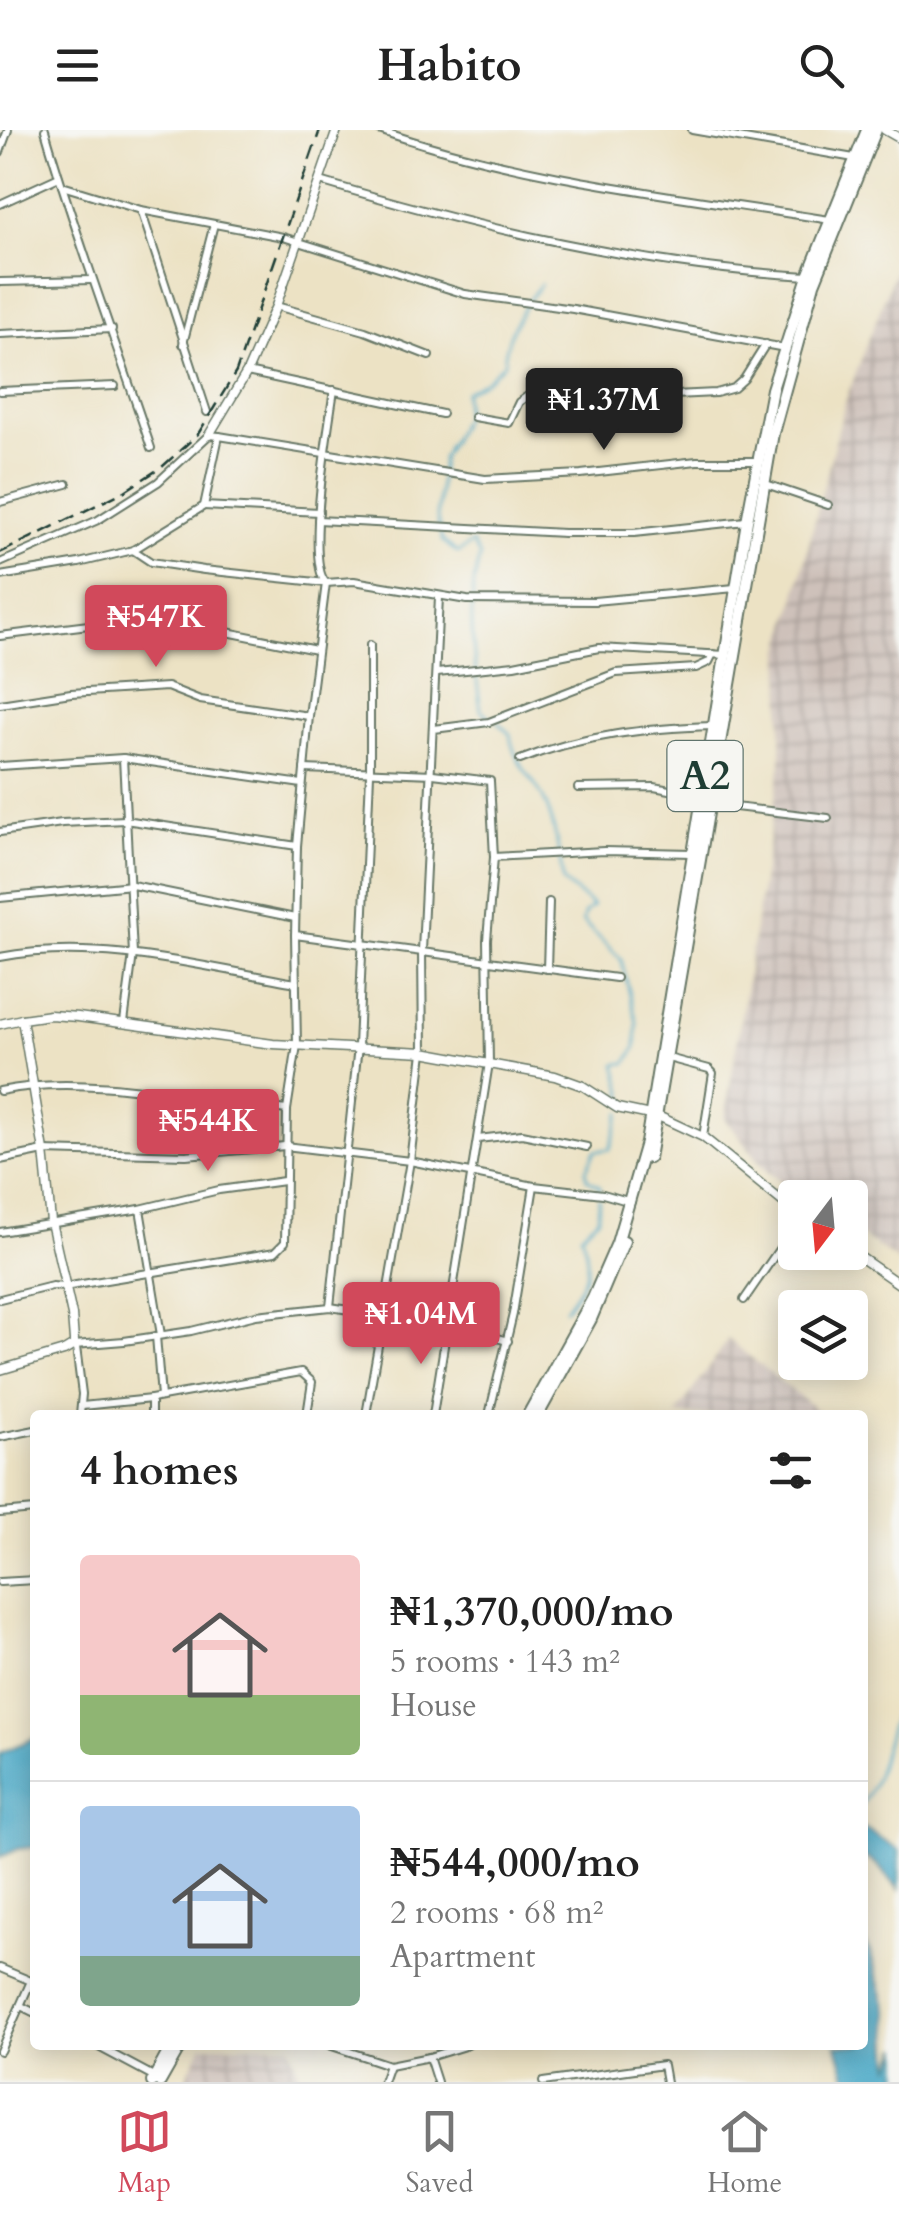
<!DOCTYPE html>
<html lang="en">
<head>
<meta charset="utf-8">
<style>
	body { margin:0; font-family:Cardo,serif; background:#f2f2f2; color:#222; height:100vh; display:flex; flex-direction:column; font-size:38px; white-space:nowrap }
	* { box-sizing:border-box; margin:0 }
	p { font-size:32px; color:#767676 }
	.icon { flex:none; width:55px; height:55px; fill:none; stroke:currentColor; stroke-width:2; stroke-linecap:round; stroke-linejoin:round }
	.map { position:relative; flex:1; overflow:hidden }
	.details { position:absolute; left:30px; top:1280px; width:838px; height:640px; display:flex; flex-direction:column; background:#fff; border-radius:10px; box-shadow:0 5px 25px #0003 }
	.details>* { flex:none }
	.needle { width:65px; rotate:196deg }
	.buttons { position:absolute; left:778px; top:1050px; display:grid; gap:20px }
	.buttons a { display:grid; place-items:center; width:90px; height:90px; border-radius:10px; background:#fff; box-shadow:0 5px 25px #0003; font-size:50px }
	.price { position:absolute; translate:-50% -85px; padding:0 22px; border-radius:10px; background:#d1495b; color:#fff; font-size:32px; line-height:65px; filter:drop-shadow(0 2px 5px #0008) }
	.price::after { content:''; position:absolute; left:50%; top:60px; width:30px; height:22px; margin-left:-15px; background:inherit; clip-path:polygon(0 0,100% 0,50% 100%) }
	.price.selected { background:#222; color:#fff }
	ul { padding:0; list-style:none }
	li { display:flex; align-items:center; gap:30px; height:250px; padding:0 50px }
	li+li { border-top:2px solid #e0e0e0 }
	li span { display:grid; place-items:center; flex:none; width:280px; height:200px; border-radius:10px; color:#555 }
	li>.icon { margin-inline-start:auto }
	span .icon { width:120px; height:120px; fill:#fffc; stroke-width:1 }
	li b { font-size:42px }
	h2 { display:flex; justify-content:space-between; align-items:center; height:120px; padding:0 50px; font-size:42px }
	header { display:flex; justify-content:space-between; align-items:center; height:130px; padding:0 50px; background:#fff; font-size:45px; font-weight:700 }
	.tabs { display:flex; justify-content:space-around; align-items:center; height:140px; border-top:2px solid #e0e0e0; background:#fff; font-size:28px; color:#767676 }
	.tabs a { display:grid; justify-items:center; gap:5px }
	.tabs .selected { color:#d1495b }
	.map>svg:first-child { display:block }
	.industrial { fill:url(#industrial-grid) }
	.water { fill:#46a7c6; stroke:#32727d; stroke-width:2.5 }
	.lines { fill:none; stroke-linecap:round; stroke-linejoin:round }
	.stream { stroke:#46a7c6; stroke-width:2.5 }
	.minor-casing { stroke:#677766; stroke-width:10 }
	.tertiary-casing { stroke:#677766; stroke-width:11 }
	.secondary-casing { stroke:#677766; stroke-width:11 }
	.trunk-casing { stroke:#677766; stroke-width:14 }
	.minor { stroke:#fff; stroke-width:6 }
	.tertiary { stroke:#fff; stroke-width:8 }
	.secondary { stroke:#fff; stroke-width:8 }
	.trunk { stroke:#fff; stroke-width:10 }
	.rail { stroke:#1f3d34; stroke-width:2.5; stroke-dasharray:15 8; stroke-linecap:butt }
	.labels { text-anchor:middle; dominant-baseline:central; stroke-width:10; stroke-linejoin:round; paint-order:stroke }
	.shield { fill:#f6f6f2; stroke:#60746d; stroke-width:2.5 }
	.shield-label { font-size:40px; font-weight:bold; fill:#1f3d34 }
</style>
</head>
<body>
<header><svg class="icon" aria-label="menu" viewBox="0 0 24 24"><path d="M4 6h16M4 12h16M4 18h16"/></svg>Habito<svg class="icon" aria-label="search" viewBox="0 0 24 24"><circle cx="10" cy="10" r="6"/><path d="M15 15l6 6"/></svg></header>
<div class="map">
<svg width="899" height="1952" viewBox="0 0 899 1952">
	<defs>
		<pattern id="industrial-grid" width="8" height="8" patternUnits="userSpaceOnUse" patternTransform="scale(2.5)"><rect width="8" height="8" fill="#cec1ba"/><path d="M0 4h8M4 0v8" fill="none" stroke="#a79e98"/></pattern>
	</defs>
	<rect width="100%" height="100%" fill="#f6f6f2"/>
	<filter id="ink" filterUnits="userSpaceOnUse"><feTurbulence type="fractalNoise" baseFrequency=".01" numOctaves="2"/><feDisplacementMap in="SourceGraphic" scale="20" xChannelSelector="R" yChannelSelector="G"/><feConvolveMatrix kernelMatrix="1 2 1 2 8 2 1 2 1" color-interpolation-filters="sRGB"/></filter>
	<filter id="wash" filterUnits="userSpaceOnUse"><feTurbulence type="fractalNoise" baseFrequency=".0048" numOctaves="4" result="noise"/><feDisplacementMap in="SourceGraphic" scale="40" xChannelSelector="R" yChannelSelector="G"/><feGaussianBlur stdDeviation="2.25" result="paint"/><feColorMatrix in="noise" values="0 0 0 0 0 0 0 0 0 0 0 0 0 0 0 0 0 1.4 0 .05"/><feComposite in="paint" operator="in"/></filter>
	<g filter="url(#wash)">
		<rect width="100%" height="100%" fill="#ece2c4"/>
		<g class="industrial">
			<polygon points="899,130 899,1132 850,1098 850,1068 805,1067 766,1041 725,988 781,632 782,519 846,269"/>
			<polygon points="728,1209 823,1285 676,1285"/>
			<polygon points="202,1915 289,1915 303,1952 184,1952"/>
		</g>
		<g class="water">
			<polygon points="35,1608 35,1717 17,1719 0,1727 0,1623"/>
			<polygon points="862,1697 899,1720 899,1759 876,1734 863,1726"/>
			<polygon points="863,1810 870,1822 888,1883 891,1938 899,1917 899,1952 848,1952 837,1915 862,1915"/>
		</g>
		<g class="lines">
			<g class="stream">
				<path d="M490,587l-9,-7c-7,-47 -16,-109 -1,-154l-8,-13 -14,10 -16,-12 -5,-23 5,-60 22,-41 1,-25 23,-13 16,-15c2,-30 18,-57 37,-80"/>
				<path d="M497,592l13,12c4,33 25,42 36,70 10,25 14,52 17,78l30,24 -8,7 -3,8 39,38 16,64 -1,24 -9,16 -11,1 8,31 -1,9"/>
				<polyline points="600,1060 600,1056 587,1049 586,1040 595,1021 610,1019 621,982"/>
				<path d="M565,1179c21,-30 29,-39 16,-75l17,-16 1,-20"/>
				<path d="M862,1674c22,-29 20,-67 37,-97"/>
			</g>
		</g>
	</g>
	<g filter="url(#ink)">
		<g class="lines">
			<g class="minor-casing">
				<g id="minor">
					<path d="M45,0c31,108 71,212 106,318"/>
					<path d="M379,0c144,50 301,66 451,90"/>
					<polyline points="692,0 854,28"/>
					<polyline points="0,22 8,0"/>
					<path d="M320,51c158,47 323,86 488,95"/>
					<polyline points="62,56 141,80 283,107 465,164 573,179 785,218"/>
					<polyline points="0,74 59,47"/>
					<polyline points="141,80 207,282"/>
					<polyline points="0,152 92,150"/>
					<polyline points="276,176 365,201 429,226"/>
					<polyline points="0,204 112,199"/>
					<polyline points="183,214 214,94"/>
					<polyline points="247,242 442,284"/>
					<polyline points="0,261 115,256"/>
					<polyline points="474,287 509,293 519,272 529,265 611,268 716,263 734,258 744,249 766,214"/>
					<polyline points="219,306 485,349 581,344 697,331 758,331"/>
					<polyline points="763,353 828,375"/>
					<polyline points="0,372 67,354"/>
					<polyline points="204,376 319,382"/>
					<polyline points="318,390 564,403 634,403 746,391"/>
					<polyline points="133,420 151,432 204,440 326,453 354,451 467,470 594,471 735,458"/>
					<polyline points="0,433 98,390 158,352 209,305 219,306 204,376 133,420 79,433 0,446"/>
					<polyline points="0,506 153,487 316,520"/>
					<polyline points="437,543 514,535 599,518 726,525"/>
					<polyline points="0,574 71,563 167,557 200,570 309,586"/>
					<polyline points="434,599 489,592 616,543 696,538 709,532 713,524"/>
					<polyline points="123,628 133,824 124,892"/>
					<path d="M520,630c62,-25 126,-32 193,-34"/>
					<polyline points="0,636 123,628 302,654"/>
					<polyline points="304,639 433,644 490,651 494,727 487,810 489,933 433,1285"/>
					<polyline points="578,658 654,657 702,666"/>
					<polyline points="710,674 828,688"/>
					<polyline points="0,702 62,693 125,690 297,716"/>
					<polyline points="494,727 604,721 693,723"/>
					<polyline points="0,768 132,755 295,788"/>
					<polyline points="295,805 616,848"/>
					<path d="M0,827c98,-19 200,9 296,26"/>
					<polyline points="547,839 549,772"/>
					<polyline points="668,928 709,939 713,943 703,1007"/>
					<path d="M0,961c85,-18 199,9 287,19"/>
					<polyline points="478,1009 522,1004 587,1017"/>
					<polyline points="0,1030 44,1021 186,1025 285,1016 410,1031 534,1056 603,1064 631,1072"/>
					<polyline points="140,1079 161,1205"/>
					<polyline points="0,1102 140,1079 219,1060 284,1051"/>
					<path d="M0,1169l52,-13 12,1 211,-35 10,-10 2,-132 10,-65 -2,-110 2,-89 12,-130 17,-133c-21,-21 3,-159 8,-193"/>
					<polyline points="744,1170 795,1096"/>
					<polyline points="330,1177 358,916 370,644 370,515"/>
					<polyline points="156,1206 161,1267"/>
					<polyline points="74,1215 124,1211 191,1201 256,1185 330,1177 447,1195 508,1211"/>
					<polyline points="76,1217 82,1264 80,1285"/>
					<polyline points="151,1269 151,1285"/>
					<polyline points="82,1276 151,1269 301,1242 312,1252 307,1285"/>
					<polyline points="366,1285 410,1031 423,922 422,821 439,467"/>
					<polyline points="489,1285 513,1184 534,1056"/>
					<polyline points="0,1307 35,1300"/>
					<polyline points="0,1383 35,1380"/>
					<polyline points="0,1452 35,1450"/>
					<polyline points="0,1838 31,1851 0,1921"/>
					<polyline points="21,1876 35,1883"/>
					<polyline points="95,1915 155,1947"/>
					<polyline points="329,1915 389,1935 429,1927"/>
					<polyline points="383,1952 389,1935"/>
					<polyline points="437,1952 429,1927 468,1915"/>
					<polyline points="543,1952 663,1935 666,1952"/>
				</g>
			</g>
			<g class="tertiary-casing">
				<g id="tertiary">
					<polyline points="885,0 899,8"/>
					<polyline points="0,894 22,889"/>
					<polyline points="658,986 703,1007 795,1082"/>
					<polyline points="850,1120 899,1154"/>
					<polyline points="0,1240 64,1221 74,1215 74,1211 72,1185 51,1092 44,1021 22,889 50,885 78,887 273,914 423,922 555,946 583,956 617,978 650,985"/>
				</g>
			</g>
			<g class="secondary-casing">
				<polyline id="secondary" points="209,305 247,242 276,176 337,0"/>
			</g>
			<g class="trunk-casing">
				<g id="trunk">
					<polyline points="649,1028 773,303 814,154 876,0"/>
					<polyline points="528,1285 593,1168 617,1113 646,1013 747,391 772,259 808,146 867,0"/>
					<polyline points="538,1285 591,1189 624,1111"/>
					<polyline points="152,1952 172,1915"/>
					<polyline points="160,1952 181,1915"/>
				</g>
			</g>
			<use href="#minor" class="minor"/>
			<use href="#tertiary" class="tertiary"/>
			<use href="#secondary" class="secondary"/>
			<use href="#trunk" class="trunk"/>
			<polyline class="rail" points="0,423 125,361 162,337 198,304 236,242 320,0"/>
		</g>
	</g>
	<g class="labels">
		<rect class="shield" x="667.5" y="611" width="75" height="70" rx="8"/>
		<g class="shield-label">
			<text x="705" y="646">A2</text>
		</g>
	</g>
</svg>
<div class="buttons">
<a><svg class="needle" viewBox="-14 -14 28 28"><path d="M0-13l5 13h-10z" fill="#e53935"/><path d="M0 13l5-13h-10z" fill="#767676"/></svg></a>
<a><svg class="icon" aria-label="layers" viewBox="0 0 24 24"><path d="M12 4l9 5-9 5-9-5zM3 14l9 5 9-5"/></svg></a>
</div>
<b class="price selected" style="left:604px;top:323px">₦1.37M</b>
<b class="price" style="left:156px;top:540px">₦547K</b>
<b class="price" style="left:208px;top:1044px">₦544K</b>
<b class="price" style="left:421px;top:1237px">₦1.04M</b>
<section class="details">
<h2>4 homes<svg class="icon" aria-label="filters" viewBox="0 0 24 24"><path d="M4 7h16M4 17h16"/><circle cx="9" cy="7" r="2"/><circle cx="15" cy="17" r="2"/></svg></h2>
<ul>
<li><span style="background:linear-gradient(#f6c9c9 70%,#8fb573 0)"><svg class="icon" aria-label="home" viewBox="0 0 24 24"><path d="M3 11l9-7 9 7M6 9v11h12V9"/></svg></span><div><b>₦1,370,000/mo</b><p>5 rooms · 143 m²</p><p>House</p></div></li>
<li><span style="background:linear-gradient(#a9c7e8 75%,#7fa58c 0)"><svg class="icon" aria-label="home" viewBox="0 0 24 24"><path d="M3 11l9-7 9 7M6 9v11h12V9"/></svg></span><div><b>₦544,000/mo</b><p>2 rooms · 68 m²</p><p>Apartment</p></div></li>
</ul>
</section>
</div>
<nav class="tabs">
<a class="selected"><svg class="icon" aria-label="map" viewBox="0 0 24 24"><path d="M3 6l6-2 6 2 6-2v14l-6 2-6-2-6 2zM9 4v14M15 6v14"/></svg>Map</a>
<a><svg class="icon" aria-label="saved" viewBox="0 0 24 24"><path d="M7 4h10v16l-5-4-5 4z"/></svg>Saved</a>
<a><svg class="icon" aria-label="home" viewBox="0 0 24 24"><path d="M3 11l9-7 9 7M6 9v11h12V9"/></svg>Home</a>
</nav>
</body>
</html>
